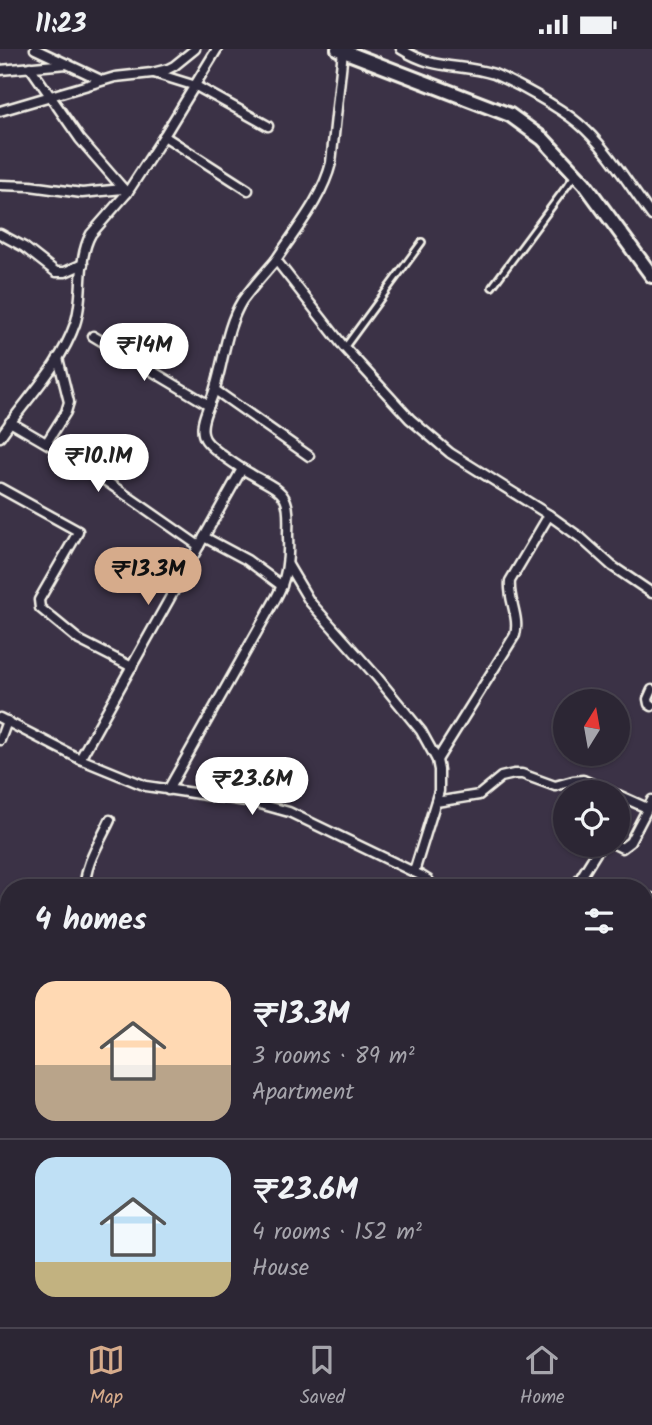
<!DOCTYPE html>
<html lang="en">
<head>
<meta charset="utf-8">
<style>
	body { margin:0; font-family:Kalam,sans-serif; background:#383240; color:#f1f3f6; height:100vh; display:flex; flex-direction:column; font-size:26px; white-space:nowrap }
	* { box-sizing:border-box; margin:0 }
	p { font-size:23px; color:#a6a5ac }
	.icon { flex:none; width:38px; height:38px; fill:none; stroke:currentColor; stroke-width:2; stroke-linecap:round; stroke-linejoin:round }
	.map { position:relative; flex:1; overflow:hidden }
	.drawer { position:absolute; left:0px; top:830px; width:653px; height:450px; display:flex; flex-direction:column; background:#2c2634; border-radius:28px 28px 0 0; box-shadow:0 2px 5px #0004,0 0 0 2px #48434f }
	.drawer>* { flex:none }
	.needle { width:46px; rotate:11deg }
	.fabs { position:absolute; left:553px; top:640px; display:grid; gap:14px }
	.fabs a { display:grid; place-items:center; width:77px; height:77px; border-radius:50%; background:#2c2634; box-shadow:0 2px 5px #0004,0 0 0 2px #48434f; font-size:35px }
	.price { position:absolute; translate:-50% -60px; padding:0 16px; border-radius:24px; background:#fff; color:#222; font-size:23px; line-height:46px; filter:drop-shadow(0 2px 4px #0008) }
	.price::after { content:''; position:absolute; left:50%; top:42px; width:21px; height:16px; margin-left:-10px; background:inherit; clip-path:polygon(0 0,100% 0,50% 100%) }
	.price.active { background:#d6ab8b; color:#111 }
	ul { padding:0; list-style:none }
	li { display:flex; align-items:center; gap:21px; height:175px; padding:0 35px }
	li+li { border-top:2px solid #48434f }
	li span { display:grid; place-items:center; flex:none; width:196px; height:140px; border-radius:21px; color:#555 }
	li>.icon { margin-inline-start:auto }
	span .icon { width:84px; height:84px; fill:#fffc; stroke-width:1 }
	li b { font-size:30px }
	h2 { display:flex; justify-content:space-between; align-items:center; height:84px; padding:0 35px; font-size:30px }
	.status { display:flex; justify-content:space-between; align-items:center; height:49px; padding:0 35px; background:#2c2634; direction:ltr }
	.status svg { height:19px; fill:currentColor }
	.tabs { display:flex; justify-content:space-around; align-items:center; height:98px; border-top:2px solid #48434f; background:#2c2634; font-size:19px; color:#a6a5ac }
	.tabs a { display:grid; justify-items:center; gap:4px }
	.tabs .active { color:#d6ab8b }
	.map>svg:first-child { display:block }
	.lines { fill:none; stroke-linecap:round; stroke-linejoin:round }
	.lane-casing { stroke:#f4f1e8; stroke-width:10 }
	.street-casing { stroke:#f4f1e8; stroke-width:13 }
	.secondary-casing { stroke:#f4f1e8; stroke-width:18 }
	.lane { stroke:#2f2a3d; stroke-width:4.5 }
	.street { stroke:#2f2a3d; stroke-width:8 }
	.secondary { stroke:#2f2a3d; stroke-width:12 }
</style>
</head>
<body>
<div class="status"><b>11:23</b><svg viewBox="0 0 49 12"><path d="M0 12V9h3v3zM5 12V6h3v6zM10 12V3h3v9zM15 12V0h3v12zM26 1h20v11H26zM47 4h2v5h-2z"/></svg></div>
<div class="map">
<svg width="652" height="1278" viewBox="0 0 652 1278">
	<rect width="100%" height="100%" fill="#3b3246"/>
	<filter id="ink" filterUnits="userSpaceOnUse"><feTurbulence type="fractalNoise" baseFrequency=".0143" numOctaves="2"/><feDisplacementMap in="SourceGraphic" scale="14" xChannelSelector="R" yChannelSelector="G"/><feConvolveMatrix kernelMatrix="1 2 1 2 8 2 1 2 1" color-interpolation-filters="sRGB"/></filter>
	<g filter="url(#ink)">
		<g class="lines">
			<g class="lane-casing">
				<g id="lane">
					<polyline points="492,238 575,126"/>
					<polyline points="345,298 422,193"/>
				</g>
			</g>
			<g class="street-casing">
				<g id="street">
					<polyline points="35,0 101,31"/>
					<polyline points="217,0 164,87 248,141"/>
					<path d="M401,0c34,22 58,14 93,25 25,11 64,32 84,49 28,23 52,64 74,93"/>
					<path d="M343,2l-12,112c-9,36 -35,66 -55,97l68,87 66,72 40,34 99,62 32,23 31,28 40,27"/>
					<polyline points="30,18 80,90 127,144"/>
					<polyline points="0,21 67,15"/>
					<polyline points="154,24 196,37 268,77"/>
					<polyline points="0,62 115,28 152,24 168,20 174,17 195,0"/>
					<polyline points="0,136 30,137 82,144 123,140"/>
					<polyline points="0,185 24,198 56,223 65,223 83,215"/>
					<polyline points="93,287 209,356"/>
					<polyline points="215,341 309,407"/>
					<polyline points="10,373 77,412 199,497"/>
					<path d="M0,388c25,-37 60,-70 75,-113 10,-28 1,-63 16,-90l36,-41 37,-57"/>
					<polyline points="47,393 66,363 69,353 58,309"/>
					<polyline points="0,439 78,482 77,485 39,551 40,559 79,591 132,618"/>
					<polyline points="204,488 247,511 282,537"/>
					<polyline points="288,516 310,553 376,627 421,682 437,711 439,721 439,742 414,823"/>
					<polyline points="652,641 648,650 649,655 652,657"/>
					<polyline points="0,669 80,710 146,737 253,753 289,763 420,826 428,831 433,838"/>
					<polyline points="0,691 7,672"/>
					<polyline points="80,710 242,420"/>
					<path d="M437,711l78,-125c5,-18 -7,-35 -5,-54l39,-66"/>
					<path d="M168,741l108,-192c11,-20 13,-39 12,-62 0,-11 2,-27 -3,-37 -6,-12 -23,-18 -34,-25 -11,-6 -40,-25 -46,-35 -3,-5 -3,-10 -2,-16 2,-12 9,-23 12,-35 9,-29 11,-61 27,-87 10,-14 23,-28 34,-41"/>
					<polyline points="618,746 647,759"/>
					<polyline points="436,753 479,746 501,728 514,725 522,725 555,737 573,732 583,731 613,744"/>
					<polyline points="616,796 622,799 630,793 652,751"/>
					<path d="M86,838c-4,-18 16,-49 24,-67"/>
					<polyline points="575,838 601,796"/>
					<polyline points="644,861 652,849"/>
					<polyline points="644,922 652,924"/>
					<polyline points="0,977 9,982"/>
					<polyline points="0,1058 9,1061"/>
					<polyline points="644,1107 652,1101"/>
					<polyline points="0,1149 9,1153"/>
					<polyline points="644,1150 652,1155"/>
					<polyline points="0,1247 9,1259"/>
					<polyline points="15,1270 18,1278"/>
					<polyline points="152,1270 156,1278"/>
					<polyline points="51,1278 55,1270"/>
					<polyline points="266,1278 269,1270"/>
				</g>
			</g>
			<g class="secondary-casing">
				<polyline id="secondary" points="338,0 510,66 543,90 584,134 652,227"/>
			</g>
			<use href="#lane" class="lane"/>
			<use href="#street" class="street"/>
			<use href="#secondary" class="secondary"/>
		</g>
	</g>
</svg>
<div class="fabs">
<a><svg class="needle" viewBox="-14 -14 28 28"><path d="M0-13l5 13h-10z" fill="#e53935"/><path d="M0 13l5-13h-10z" fill="#a6a5ac"/></svg></a>
<a><svg class="icon" aria-label="locate" viewBox="0 0 24 24"><circle cx="12" cy="12" r="6"/><path d="M12 2v4M12 18v4M2 12h4M18 12h4"/></svg></a>
</div>
<b class="price" style="left:144px;top:334px">₹14M</b>
<b class="price" style="left:98px;top:445px">₹10.1M</b>
<b class="price active" style="left:148px;top:558px">₹13.3M</b>
<b class="price" style="left:252px;top:768px">₹23.6M</b>
<section class="drawer">
<h2>4 homes<svg class="icon" aria-label="filters" viewBox="0 0 24 24"><path d="M4 7h16M4 17h16"/><circle cx="9" cy="7" r="2"/><circle cx="15" cy="17" r="2"/></svg></h2>
<ul>
<li><span style="background:linear-gradient(#ffd9b3 60%,#b9a48a 0)"><svg class="icon" aria-label="home" viewBox="0 0 24 24"><path d="M3 11l9-7 9 7M6 9v11h12V9"/></svg></span><div><b>₹13.3M</b><p>3 rooms · 89 m²</p><p>Apartment</p></div></li>
<li><span style="background:linear-gradient(#bfe0f5 75%,#c2b280 0)"><svg class="icon" aria-label="home" viewBox="0 0 24 24"><path d="M3 11l9-7 9 7M6 9v11h12V9"/></svg></span><div><b>₹23.6M</b><p>4 rooms · 152 m²</p><p>House</p></div></li>
</ul>
</section>
</div>
<nav class="tabs">
<a class="active"><svg class="icon" aria-label="map" viewBox="0 0 24 24"><path d="M3 6l6-2 6 2 6-2v14l-6 2-6-2-6 2zM9 4v14M15 6v14"/></svg>Map</a>
<a><svg class="icon" aria-label="saved" viewBox="0 0 24 24"><path d="M7 4h10v16l-5-4-5 4z"/></svg>Saved</a>
<a><svg class="icon" aria-label="home" viewBox="0 0 24 24"><path d="M3 11l9-7 9 7M6 9v11h12V9"/></svg>Home</a>
</nav>
</body>
</html>
